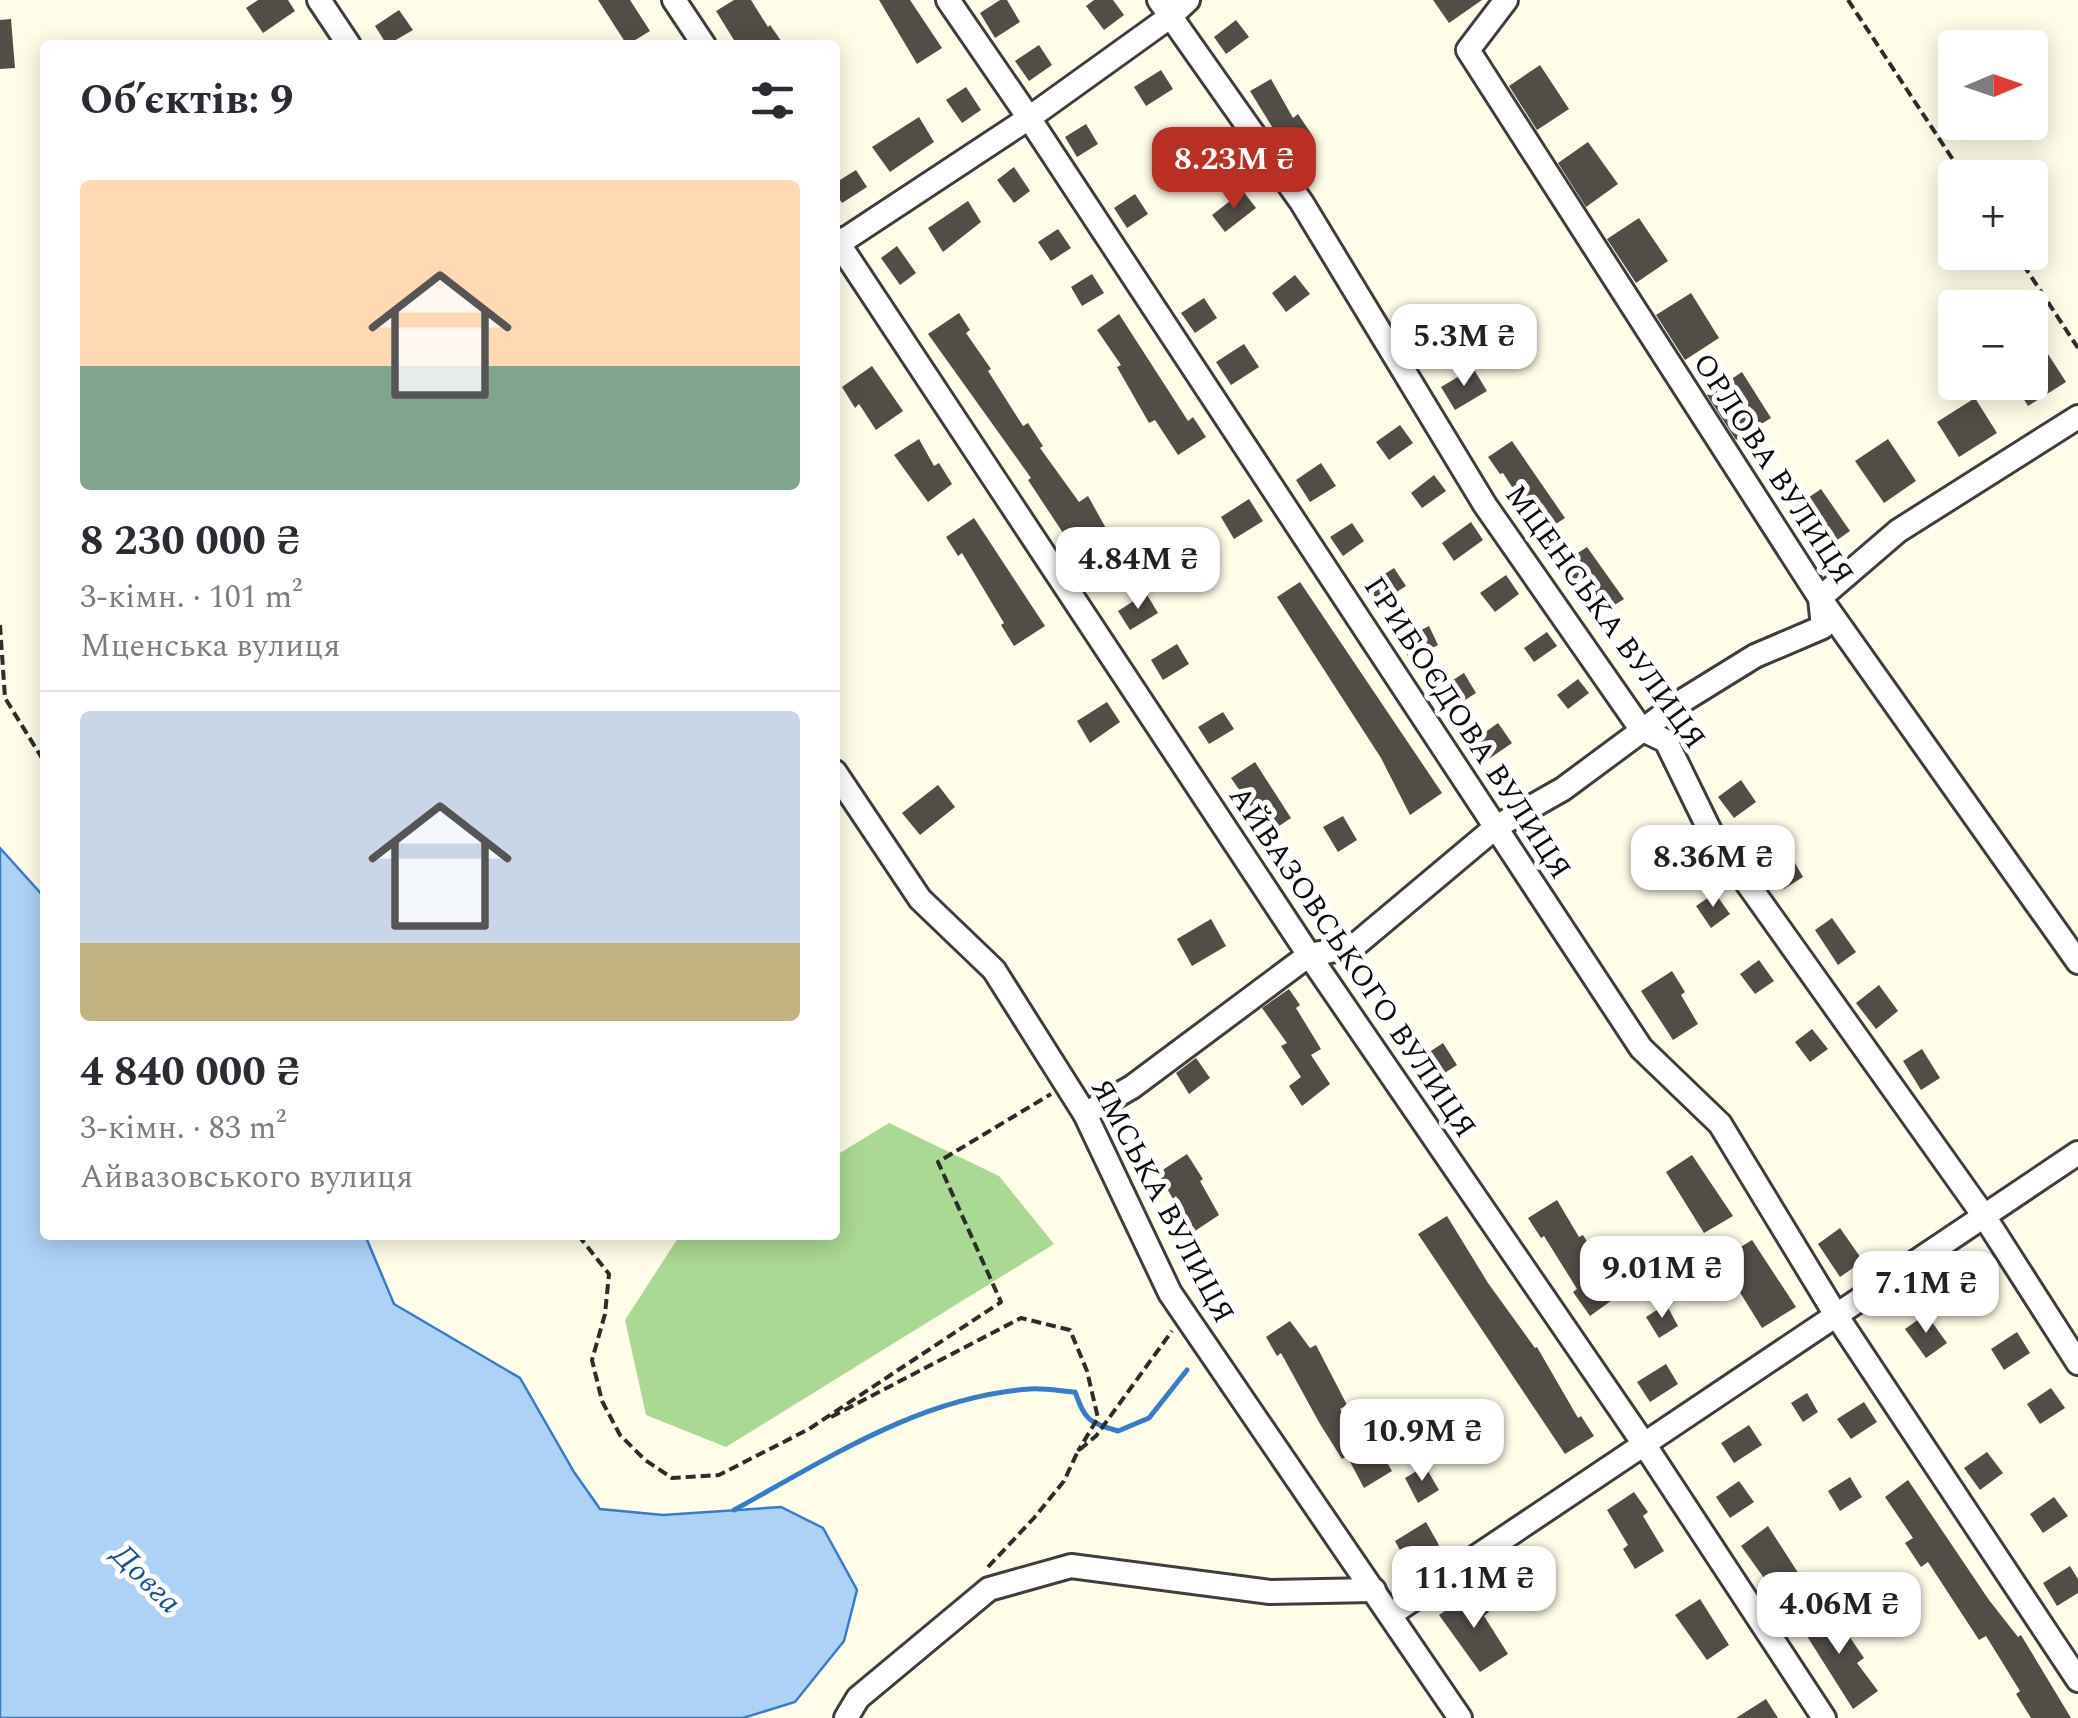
<!DOCTYPE html>
<html lang="uk">
<head>
<meta charset="utf-8">
<style>
	body { margin:0; font-family:Spectral,serif; background:#f2f2f3; color:#2b2b33; height:100vh; display:flex; flex-direction:column; font-size:38px; white-space:nowrap }
	* { box-sizing:border-box; margin:0 }
	p { font-size:32px; color:#7c7c81 }
	.icon { flex:none; width:55px; height:55px; fill:none; stroke:currentColor; stroke-width:2; stroke-linecap:round; stroke-linejoin:round }
	.map { position:relative; flex:1; overflow:hidden }
	.panel { position:absolute; left:40px; top:40px; width:800px; height:1200px; display:flex; flex-direction:column; background:#fff; border-radius:10px; box-shadow:0 5px 25px #0003 }
	.panel>* { flex:none }
	.needle { width:65px; rotate:88deg }
	.fabs { position:absolute; left:1938px; top:30px; display:grid; gap:20px }
	.fabs a { display:grid; place-items:center; width:110px; height:110px; border-radius:10px; background:#fff; box-shadow:0 5px 25px #0003; font-size:50px }
	.price { position:absolute; translate:-50% -85px; padding:0 22px; border-radius:20px; background:#fff; color:#222; font-size:32px; line-height:65px; filter:drop-shadow(0 2px 5px #0008) }
	.price::after { content:''; position:absolute; left:50%; top:60px; width:30px; height:22px; margin-left:-15px; background:inherit; clip-path:polygon(0 0,100% 0,50% 100%) }
	.price.active { background:#ba2f24; color:#fff }
	ul { padding:0; list-style:none }
	li { display:grid; align-content:center; gap:20px; height:530px; padding:0 40px }
	li+li { border-top:2px solid #e1e1e2 }
	li span { display:grid; place-items:center; height:310px; border-radius:10px; color:#555 }
	li>.icon { margin-inline-start:auto }
	span .icon { width:180px; height:180px; fill:#fffc; stroke-width:1 }
	li b { font-size:42px }
	h2 { display:flex; justify-content:space-between; align-items:center; height:120px; padding:0 40px; font-size:42px }
	.map>svg:first-child { display:block }
	.forest { fill:#a9d992 }
	.water { fill:#add2f6; stroke:#347dcd; stroke-width:2.5 }
	.lines { fill:none; stroke-linecap:round; stroke-linejoin:round }
	.stream { stroke:#347dcd; stroke-width:5 }
	.building { fill:#534d47 }
	.street-casing { stroke:#3e3e3e; stroke-width:28 }
	.path { stroke:#2d2d2d; stroke-width:4; stroke-dasharray:10 5; stroke-linecap:butt }
	.street { stroke:#fff; stroke-width:22 }
	.labels { text-anchor:middle; dominant-baseline:central; stroke-width:10; stroke-linejoin:round; paint-order:stroke }
	.street-label { font-size:30px; fill:#0b0b0b; stroke:#fff }
	.water-label { font-size:32px; font-style:italic; fill:#15509b; stroke:#fff }
</style>
</head>
<body>
<div class="map">
<svg width="2078" height="1718" viewBox="0 0 2078 1718">
	<rect width="100%" height="100%" fill="#fffde8"/>
	<polygon class="forest" points="889,1123 999,1176 1054,1244 726,1447 646,1415 625,1320 680,1235 835,1235 835,1156"/>
	<polygon class="water" points="0,848 45,898 45,1235 365,1235 394,1304 520,1378 574,1472 600,1509 663,1515 781,1507 823,1528 857,1590 844,1641 795,1702 743,1718 0,1718"/>
	<g class="lines">
		<path class="stream" d="M734,1510c93,-51 186,-113 296,-121 14,-1 31,2 45,3 11,29 13,30 43,39l31,-13 38,-48"/>
	</g>
	<g class="building">
		<polygon points="258,0 288,0 295,11 263,33 246,8"/>
		<polygon points="598,0 630,0 650,31 627,45"/>
		<polygon points="734,0 751,0 768,27 770,25 784,45 737,45 716,11"/>
		<polygon points="879,0 910,0 942,48 917,64"/>
		<polygon points="1000,0 1007,0 1020,22 995,38 980,13"/>
		<polygon points="1094,0 1113,0 1124,15 1104,30 1086,6"/>
		<polygon points="1433,0 1482,0 1449,23"/>
		<polygon points="399,10 413,30 387,45 375,26"/>
		<polygon points="11,19 15,68 0,69 0,20"/>
		<polygon points="1236,20 1249,37 1226,54 1214,37"/>
		<polygon points="1039,45 1052,65 1029,81 1015,61"/>
		<polygon points="1540,65 1569,109 1537,130 1509,86"/>
		<polygon points="1161,70 1173,89 1146,106 1134,87"/>
		<polygon points="1271,79 1293,118 1298,114 1312,135 1287,151 1250,91"/>
		<polygon points="966,87 981,110 962,123 946,100"/>
		<polygon points="919,117 934,142 890,172 872,147"/>
		<polygon points="1086,124 1098,144 1077,157 1065,137"/>
		<polygon points="1206,139 1218,156 1195,173 1183,156"/>
		<polygon points="1588,142 1618,184 1586,207 1558,163"/>
		<polygon points="1014,167 1030,191 1014,203 997,180"/>
		<polygon points="856,170 867,187 842,203 835,193 835,183"/>
		<polygon points="1243,191 1256,208 1225,232 1212,215"/>
		<polygon points="1135,194 1148,214 1127,228 1114,208"/>
		<polygon points="968,201 981,222 943,252 928,228"/>
		<polygon points="1639,218 1668,261 1636,283 1607,239"/>
		<polygon points="1058,229 1071,248 1051,261 1038,242"/>
		<polygon points="897,246 916,273 900,285 881,258"/>
		<polygon points="1092,274 1104,293 1082,306 1071,287"/>
		<polygon points="1295,275 1310,294 1286,312 1272,293"/>
		<polygon points="1691,293 1719,338 1685,360 1656,315"/>
		<polygon points="1204,298 1217,318 1195,333 1181,313"/>
		<polygon points="1471,310 1484,332 1460,347 1447,325"/>
		<polygon points="959,313 970,330 966,333 991,369 988,371 1023,426 1028,423 1043,446 1040,448 1079,502 1088,496 1122,557 1094,573 1072,535 1067,539 1028,480 1031,478 928,334"/>
		<polygon points="1119,314 1188,421 1193,417 1206,437 1178,455 1155,420 1149,423 1117,367 1121,365 1097,330"/>
		<polygon points="2039,340 2066,382 2028,406 2013,382 2030,382 2030,346"/>
		<polygon points="1244,344 1259,367 1231,385 1216,362"/>
		<polygon points="872,366 903,411 876,430 859,404 855,408 842,387"/>
		<polygon points="1473,368 1487,391 1455,410 1441,387"/>
		<polygon points="1742,372 1771,418 1736,440 1707,395"/>
		<polygon points="1975,398 1997,433 1959,457 1937,422"/>
		<polygon points="1400,425 1413,443 1389,460 1376,442"/>
		<polygon points="919,439 934,466 939,463 952,484 928,502 894,455"/>
		<polygon points="1888,439 1916,481 1884,503 1855,461"/>
		<polygon points="1512,441 1565,518 1542,533 1503,473 1500,474 1488,457"/>
		<polygon points="1321,463 1336,486 1310,502 1296,480"/>
		<polygon points="1434,475 1446,491 1422,508 1411,493"/>
		<polygon points="1821,489 1850,531 1816,555 1787,512"/>
		<polygon points="1249,499 1263,521 1234,539 1221,517"/>
		<polygon points="974,518 1045,626 1014,646 1001,625 1004,623 962,553 958,556 946,537"/>
		<polygon points="1471,522 1483,540 1454,561 1442,543"/>
		<polygon points="1352,523 1364,541 1343,556 1330,537"/>
		<polygon points="1587,547 1624,599 1596,617 1561,564"/>
		<polygon points="1394,568 1406,586 1379,603 1367,585"/>
		<polygon points="1506,575 1519,594 1495,612 1480,593"/>
		<polygon points="1300,582 1442,793 1410,815 1381,758 1277,597"/>
		<polygon points="1146,593 1158,613 1130,630 1118,611"/>
		<polygon points="1429,626 1438,645 1410,660 1400,641"/>
		<polygon points="1547,632 1557,646 1534,662 1524,648"/>
		<polygon points="1177,644 1189,664 1163,680 1151,660"/>
		<polygon points="1464,673 1476,693 1448,711 1436,691"/>
		<polygon points="1578,679 1589,693 1568,709 1557,695"/>
		<polygon points="1107,702 1120,722 1090,743 1077,721"/>
		<polygon points="1223,712 1234,729 1209,744 1198,727"/>
		<polygon points="1498,723 1512,743 1483,763 1470,743"/>
		<polygon points="1255,762 1291,818 1269,833 1231,778"/>
		<polygon points="1741,780 1756,802 1734,818 1718,797"/>
		<polygon points="938,785 955,807 920,835 902,813"/>
		<polygon points="1343,816 1357,840 1338,852 1323,827"/>
		<polygon points="1791,856 1803,877 1784,889 1771,869"/>
		<polygon points="1715,893 1730,914 1711,928 1696,906"/>
		<polygon points="1832,918 1856,952 1838,965 1815,930"/>
		<polygon points="1211,919 1226,946 1192,966 1177,939"/>
		<polygon points="1759,960 1774,981 1755,994 1740,974"/>
		<polygon points="1672,971 1685,992 1681,995 1698,1024 1673,1040 1641,991"/>
		<polygon points="1879,985 1898,1011 1876,1029 1856,1003"/>
		<polygon points="1289,989 1300,1005 1296,1008 1321,1049 1311,1055 1330,1084 1302,1106 1289,1086 1301,1077 1281,1046 1287,1043 1262,1008"/>
		<polygon points="1812,1029 1828,1049 1810,1062 1795,1042"/>
		<polygon points="1443,1043 1457,1065 1434,1080 1420,1058"/>
		<polygon points="1922,1049 1940,1078 1921,1090 1903,1061"/>
		<polygon points="1196,1058 1210,1078 1189,1094 1176,1073"/>
		<polygon points="1187,1154 1203,1179 1200,1181 1219,1215 1195,1231 1176,1196 1173,1199 1158,1173"/>
		<polygon points="1692,1155 1733,1216 1704,1233 1666,1172"/>
		<polygon points="1557,1200 1579,1237 1583,1235 1604,1269 1609,1266 1626,1290 1590,1316 1573,1292 1577,1289 1544,1236 1541,1238 1528,1218"/>
		<polygon points="1447,1216 1488,1283 1535,1348 1537,1347 1578,1418 1581,1416 1594,1436 1565,1454 1418,1234"/>
		<polygon points="1840,1228 1863,1261 1840,1277 1818,1244"/>
		<polygon points="1752,1240 1796,1307 1762,1328 1720,1260"/>
		<polygon points="1666,1304 1678,1326 1659,1338 1646,1317"/>
		<polygon points="1926,1314 1947,1343 1926,1358 1905,1329"/>
		<polygon points="1290,1321 1310,1348 1316,1345 1347,1405 1340,1409 1369,1455 1379,1449 1392,1471 1364,1488 1347,1456 1342,1459 1320,1424 1281,1353 1277,1356 1266,1337"/>
		<polygon points="2017,1332 2030,1353 2004,1370 1991,1349"/>
		<polygon points="1666,1364 1678,1384 1650,1402 1637,1382"/>
		<polygon points="2051,1388 2065,1408 2040,1424 2027,1404"/>
		<polygon points="1807,1393 1818,1412 1803,1422 1791,1403"/>
		<polygon points="1864,1402 1877,1422 1851,1439 1837,1419"/>
		<polygon points="1749,1425 1762,1445 1734,1463 1721,1443"/>
		<polygon points="1987,1452 2003,1473 1980,1490 1964,1468"/>
		<polygon points="1425,1466 1439,1490 1418,1503 1405,1478"/>
		<polygon points="1850,1477 1862,1497 1840,1511 1828,1491"/>
		<polygon points="1908,1480 1989,1600 2018,1637 2021,1635 2071,1718 2031,1718 2016,1694 2020,1691 1986,1636 1979,1640 1928,1562 1921,1567 1905,1543 1913,1538 1885,1497"/>
		<polygon points="1739,1481 1754,1502 1730,1518 1716,1497"/>
		<polygon points="1634,1492 1648,1512 1643,1516 1664,1551 1635,1569 1623,1549 1628,1545 1607,1510"/>
		<polygon points="2054,1497 2068,1516 2043,1533 2030,1514"/>
		<polygon points="1426,1522 1439,1545 1407,1563 1395,1541"/>
		<polygon points="1768,1526 1804,1582 1779,1599 1741,1546"/>
		<polygon points="2070,1566 2078,1579 2078,1593 2057,1606 2043,1583"/>
		<polygon points="1475,1591 1489,1612 1484,1616 1508,1654 1480,1672 1439,1615"/>
		<polygon points="1700,1599 1729,1645 1707,1660 1675,1615"/>
		<polygon points="1824,1607 1840,1633 1845,1630 1864,1658 1857,1663 1878,1691 1853,1709 1798,1622"/>
		<polygon points="1766,1699 1778,1718 1736,1718"/>
	</g>
	<g class="lines">
		<g class="street-casing">
			<g id="street">
				<polyline points="319,0 349,45"/>
				<polyline points="674,0 704,45"/>
				<polyline points="948,0 1029,118 1641,1048 1720,1124 1836,1315 2078,1680"/>
				<polyline points="1159,0 1302,203 1485,505 1641,729 1666,741 1710,831 1984,1216 2078,1363"/>
				<polyline points="1506,0 1468,50 1820,598 2078,962"/>
				<polyline points="835,238 1309,955 1644,1444 1824,1718"/>
				<polyline points="835,246 1029,118 1171,16 1188,0"/>
				<polyline points="835,772 920,899 994,970 1085,1114 1170,1293 1460,1718"/>
				<polyline points="1085,1114 1132,1087 1309,955 1353,947 1496,827 1563,789 1679,703 1755,656 1823,627 1820,598 1898,531 2078,417"/>
				<polyline points="1391,1614 2078,1153"/>
				<polyline points="846,1718 858,1698 989,1589 1071,1566 1270,1592 1374,1590"/>
			</g>
		</g>
		<g class="path">
			<polyline points="1848,0 1965,178"/>
			<polyline points="2015,252 2078,348"/>
			<polyline points="0,625 5,698 45,763"/>
			<polyline points="578,1235 609,1274 605,1314 592,1360 602,1401 620,1435 645,1460 672,1478 719,1475 809,1429 1001,1302 938,1162 1051,1094"/>
			<polyline points="831,1417 1021,1318 1070,1330 1087,1371 1098,1418 1078,1451"/>
			<polyline points="988,1567 1034,1518 1064,1481 1078,1451 1096,1436 1172,1331"/>
		</g>
		<use href="#street" class="street"/>
	</g>
	<g class="labels">
		<g class="street-label">
			<text transform="translate(1773 469) rotate(57)">ОРЛОВА ВУЛИЦЯ</text>
			<text transform="translate(1605 617) rotate(54)">МЦЕНСЬКА ВУЛИЦЯ</text>
			<text transform="translate(1467 728) rotate(57)">ГРИБОЄДОВА ВУЛИЦЯ</text>
			<text transform="translate(1352 962) rotate(56)">АЙВАЗОВСЬКОГО ВУЛИЦЯ</text>
			<text transform="translate(1162 1201) rotate(62)">ЯМСЬКА ВУЛИЦЯ</text>
		</g>
		<g class="water-label">
			<text transform="translate(146 1579) rotate(45)">Довга</text>
		</g>
	</g>
</svg>
<div class="fabs">
<a><svg class="needle" viewBox="-14 -14 28 28"><path d="M0-13l5 13h-10z" fill="#e53935"/><path d="M0 13l5-13h-10z" fill="#7c7c81"/></svg></a>
<a>+</a>
<a>−</a>
</div>
<b class="price active" style="left:1234px;top:212px">8.23M ₴</b>
<b class="price" style="left:1464px;top:389px">5.3M ₴</b>
<b class="price" style="left:1138px;top:612px">4.84M ₴</b>
<b class="price" style="left:1713px;top:910px">8.36M ₴</b>
<b class="price" style="left:1662px;top:1321px">9.01M ₴</b>
<b class="price" style="left:1926px;top:1336px">7.1M ₴</b>
<b class="price" style="left:1422px;top:1484px">10.9M ₴</b>
<b class="price" style="left:1474px;top:1631px">11.1M ₴</b>
<b class="price" style="left:1839px;top:1657px">4.06M ₴</b>
<section class="panel">
<h2>Об’єктів: 9<svg class="icon" aria-label="filters" viewBox="0 0 24 24"><path d="M4 7h16M4 17h16"/><circle cx="9" cy="7" r="2"/><circle cx="15" cy="17" r="2"/></svg></h2>
<ul>
<li><span style="background:linear-gradient(#ffd9b3 60%,#7fa58c 0)"><svg class="icon" aria-label="home" viewBox="0 0 24 24"><path d="M3 11l9-7 9 7M6 9v11h12V9"/></svg></span><div><b>8 230 000 ₴</b><p>3-кімн. · 101 m²</p><p>Мценська вулиця</p></div></li>
<li><span style="background:linear-gradient(#c9d6e8 75%,#c2b280 0)"><svg class="icon" aria-label="home" viewBox="0 0 24 24"><path d="M3 11l9-7 9 7M6 9v11h12V9"/></svg></span><div><b>4 840 000 ₴</b><p>3-кімн. · 83 m²</p><p>Айвазовського вулиця</p></div></li>
</ul>
</section>
</div>
</body>
</html>
